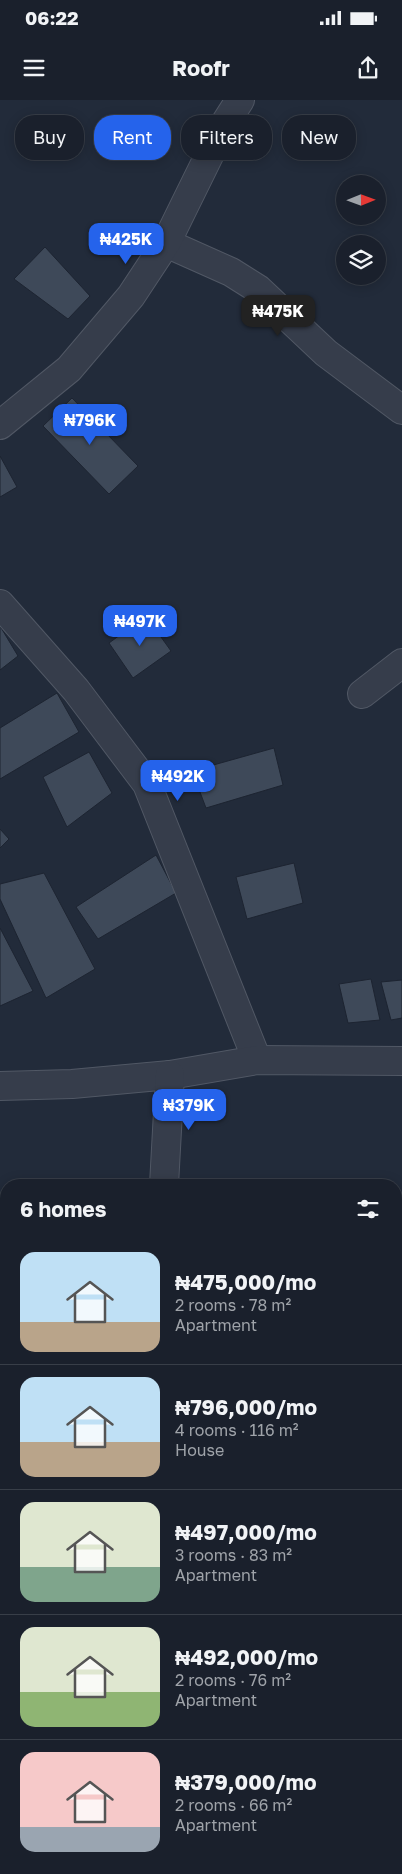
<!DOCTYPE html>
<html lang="en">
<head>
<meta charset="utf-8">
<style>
	body { margin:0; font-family:"Golos Text",sans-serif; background:#232834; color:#f1f3f6; height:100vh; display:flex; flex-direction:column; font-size:19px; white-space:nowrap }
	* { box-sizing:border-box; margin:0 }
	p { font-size:16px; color:#9fa3a9 }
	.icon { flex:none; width:28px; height:28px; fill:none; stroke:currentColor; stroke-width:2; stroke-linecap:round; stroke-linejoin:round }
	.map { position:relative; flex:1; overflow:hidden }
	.side { position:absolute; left:0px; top:1079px; width:402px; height:696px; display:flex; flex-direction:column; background:#1a202c; border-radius:20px 20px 0 0; box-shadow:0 2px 12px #0003,0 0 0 1px #383e48 }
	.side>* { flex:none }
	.top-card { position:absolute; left:15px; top:15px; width:372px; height:45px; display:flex; gap:10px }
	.needle { width:32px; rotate:89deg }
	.tools { position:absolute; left:336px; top:75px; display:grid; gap:10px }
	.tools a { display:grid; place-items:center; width:50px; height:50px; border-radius:50%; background:#1a202c; box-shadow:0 2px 12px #0003,0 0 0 1px #383e48; font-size:25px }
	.price { position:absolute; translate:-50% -42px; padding:0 11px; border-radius:10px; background:#2563eb; color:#fff; font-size:16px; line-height:32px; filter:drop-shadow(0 1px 2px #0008) }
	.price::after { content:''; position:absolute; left:50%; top:30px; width:15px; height:11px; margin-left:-8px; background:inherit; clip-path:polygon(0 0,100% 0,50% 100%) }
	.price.active { background:#222; color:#fff }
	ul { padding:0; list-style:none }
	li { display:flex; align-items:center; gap:15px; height:125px; padding:0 20px }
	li+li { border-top:1px solid #383e48 }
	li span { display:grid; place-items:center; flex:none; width:140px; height:100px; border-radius:15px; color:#555 }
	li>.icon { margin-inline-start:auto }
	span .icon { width:60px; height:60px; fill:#fffc; stroke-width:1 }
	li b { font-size:21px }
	h2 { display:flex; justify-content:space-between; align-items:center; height:60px; padding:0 20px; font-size:21px }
	.chip { padding:0 18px; border-radius:20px; background:#1a202c; box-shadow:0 2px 12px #0003,0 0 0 1px #383e48; font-size:18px; line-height:45px }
	.chip.active { background:#2563eb; color:#fff }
	.status { display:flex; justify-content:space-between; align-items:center; height:35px; padding:0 25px; background:#1a202c; direction:ltr }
	.status svg { height:14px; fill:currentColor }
	header { display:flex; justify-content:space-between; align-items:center; height:65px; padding:0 20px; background:#1a202c; font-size:22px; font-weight:700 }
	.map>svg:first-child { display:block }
	.building { fill:#3e4959; stroke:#1d2431 }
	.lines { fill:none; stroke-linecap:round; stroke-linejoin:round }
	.minor-casing { stroke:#515865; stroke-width:30 }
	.minor { stroke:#363d4b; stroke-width:28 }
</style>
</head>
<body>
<div class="status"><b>06:22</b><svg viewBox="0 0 49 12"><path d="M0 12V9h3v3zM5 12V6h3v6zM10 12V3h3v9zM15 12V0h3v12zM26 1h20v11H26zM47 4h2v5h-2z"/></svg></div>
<header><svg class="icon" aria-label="menu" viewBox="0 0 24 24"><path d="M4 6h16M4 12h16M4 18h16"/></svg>Roofr<svg class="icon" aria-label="share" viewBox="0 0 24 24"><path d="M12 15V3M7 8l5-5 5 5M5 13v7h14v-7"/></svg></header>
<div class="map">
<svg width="402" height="1774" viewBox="0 0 402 1774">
	<rect width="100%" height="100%" fill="#222b3a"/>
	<g class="building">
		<polygon points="45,147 90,196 68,219 14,179"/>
		<polygon points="72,298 138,366 109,394 43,326"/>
		<polygon points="0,356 17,387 0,397"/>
		<polygon points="146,516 171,551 133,578 109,543"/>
		<polygon points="0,526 18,556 0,570"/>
		<polygon points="57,593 79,632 0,679 0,628"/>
		<polygon points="274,648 283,685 206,708 192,671"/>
		<polygon points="89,652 112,693 67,727 43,677"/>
		<polygon points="0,729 9,739 0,748"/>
		<polygon points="156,755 176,793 98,839 76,807"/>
		<polygon points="294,763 303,803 247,819 236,777"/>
		<polygon points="44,773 95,869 46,898 0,799 0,784"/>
		<polygon points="0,828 33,891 0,906"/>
		<polygon points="371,879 380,920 348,923 339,884"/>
		<polygon points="402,880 402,918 391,920 381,882"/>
	</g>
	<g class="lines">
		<g class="minor-casing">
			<g id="minor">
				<polyline points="166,143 231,172 258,189 326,253 402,310"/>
				<polyline points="0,325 69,269 131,196 166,143 224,25 240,0"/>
				<polyline points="0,504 76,590 147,684 257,960"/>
				<polyline points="362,594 402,563"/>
				<polyline points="0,986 72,984 170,975 257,960 402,961"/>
				<polyline points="164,1085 170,975"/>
				<polyline points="396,1284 402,1285"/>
				<polyline points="0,1435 6,1443"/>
				<polyline points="311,1769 317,1774"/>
				<polyline points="23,1774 28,1769"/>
			</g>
		</g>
		<use href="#minor" class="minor"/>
	</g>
</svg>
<div class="tools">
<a><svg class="needle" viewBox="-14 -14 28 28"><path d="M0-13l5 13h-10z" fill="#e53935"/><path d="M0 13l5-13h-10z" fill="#9fa3a9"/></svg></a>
<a><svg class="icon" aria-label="layers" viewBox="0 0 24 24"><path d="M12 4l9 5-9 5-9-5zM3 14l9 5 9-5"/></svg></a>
</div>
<b class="price" style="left:126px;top:165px">₦425K</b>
<b class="price active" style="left:278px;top:237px">₦475K</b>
<b class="price" style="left:90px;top:346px">₦796K</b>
<b class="price" style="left:140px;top:547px">₦497K</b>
<b class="price" style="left:178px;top:702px">₦492K</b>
<b class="price" style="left:189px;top:1031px">₦379K</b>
<div class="top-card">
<a class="chip">Buy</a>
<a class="chip active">Rent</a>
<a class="chip">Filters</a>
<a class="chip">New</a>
</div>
<section class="side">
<h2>6 homes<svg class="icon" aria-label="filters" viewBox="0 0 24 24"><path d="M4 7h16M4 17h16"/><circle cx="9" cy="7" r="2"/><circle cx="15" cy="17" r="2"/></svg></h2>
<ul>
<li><span style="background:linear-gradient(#bfe0f5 70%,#b9a48a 0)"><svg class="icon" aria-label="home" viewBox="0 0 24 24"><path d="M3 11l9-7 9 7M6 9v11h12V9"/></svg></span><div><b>₦475,000/mo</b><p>2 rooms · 78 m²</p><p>Apartment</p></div></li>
<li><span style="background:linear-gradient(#bfe0f5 65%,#b9a48a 0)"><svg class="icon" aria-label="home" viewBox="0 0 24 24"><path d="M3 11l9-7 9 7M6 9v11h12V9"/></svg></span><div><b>₦796,000/mo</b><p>4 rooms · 116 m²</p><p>House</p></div></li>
<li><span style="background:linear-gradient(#dfe7d0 65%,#7fa58c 0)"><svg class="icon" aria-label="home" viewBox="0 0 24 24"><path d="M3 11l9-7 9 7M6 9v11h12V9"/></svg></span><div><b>₦497,000/mo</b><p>3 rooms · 83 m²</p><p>Apartment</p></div></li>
<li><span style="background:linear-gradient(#dfe7d0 65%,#8fb573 0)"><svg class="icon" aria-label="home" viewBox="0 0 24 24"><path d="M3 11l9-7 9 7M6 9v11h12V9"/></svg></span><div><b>₦492,000/mo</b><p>2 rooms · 76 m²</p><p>Apartment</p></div></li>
<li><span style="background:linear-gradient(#f6c9c9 75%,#9aa5b1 0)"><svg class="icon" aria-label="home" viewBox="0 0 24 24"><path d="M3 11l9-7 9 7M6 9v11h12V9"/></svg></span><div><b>₦379,000/mo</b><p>2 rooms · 66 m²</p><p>Apartment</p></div></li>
</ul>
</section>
</div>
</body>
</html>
